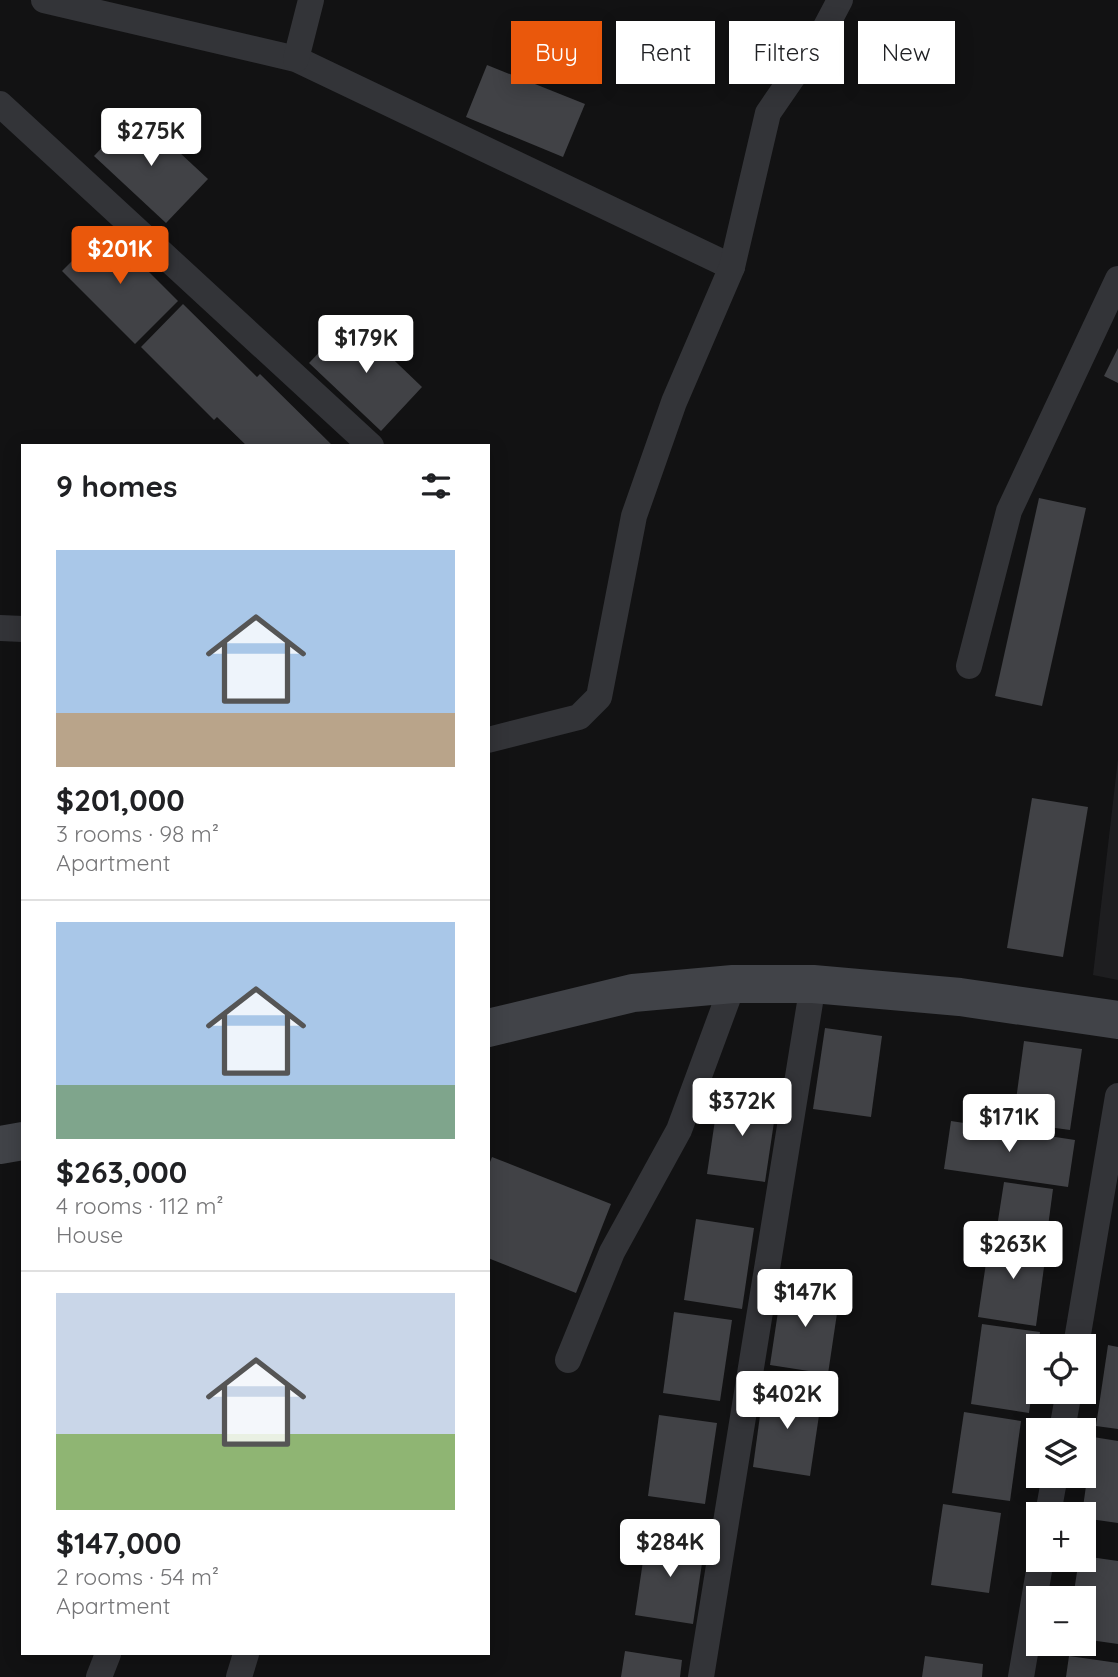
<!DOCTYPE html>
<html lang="en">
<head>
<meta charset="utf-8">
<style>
	body { margin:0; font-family:Quicksand,sans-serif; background:#f6f6f6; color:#202124; height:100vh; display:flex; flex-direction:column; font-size:26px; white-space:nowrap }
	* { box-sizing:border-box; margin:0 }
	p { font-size:23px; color:#757577 }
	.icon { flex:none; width:38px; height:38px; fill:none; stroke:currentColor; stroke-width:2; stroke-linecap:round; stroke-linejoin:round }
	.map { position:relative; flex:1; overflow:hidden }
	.side { position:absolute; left:21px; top:444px; width:469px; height:1211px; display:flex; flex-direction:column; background:#fff; border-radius:0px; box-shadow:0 4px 18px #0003 }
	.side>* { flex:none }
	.top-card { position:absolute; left:511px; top:21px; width:500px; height:63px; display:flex; gap:14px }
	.fabs { position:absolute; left:1026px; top:1334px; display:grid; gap:14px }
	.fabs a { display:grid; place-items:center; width:70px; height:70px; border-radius:0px; background:#fff; box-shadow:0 4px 18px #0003; font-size:35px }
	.price { position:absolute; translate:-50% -60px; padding:0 16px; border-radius:7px; background:#fff; color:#222; font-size:23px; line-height:46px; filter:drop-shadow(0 2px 4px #0008) }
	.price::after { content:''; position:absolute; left:50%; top:42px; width:21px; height:16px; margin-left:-10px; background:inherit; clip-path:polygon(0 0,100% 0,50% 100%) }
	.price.selected { background:#ea580c; color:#fff }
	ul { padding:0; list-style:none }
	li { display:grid; align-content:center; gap:14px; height:371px; padding:0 35px }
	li+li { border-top:2px solid #e0e0e0 }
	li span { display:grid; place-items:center; height:217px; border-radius:0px; color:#555 }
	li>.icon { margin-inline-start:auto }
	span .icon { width:126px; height:126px; fill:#fffc; stroke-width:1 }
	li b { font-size:30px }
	h2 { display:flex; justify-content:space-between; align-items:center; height:84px; padding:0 35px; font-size:30px }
	.pill { padding:0 24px; border-radius:0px; background:#fff; box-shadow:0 4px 18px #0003; font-size:24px; line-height:63px }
	.pill.selected { background:#ea580c; color:#fff }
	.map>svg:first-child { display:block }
	.built { fill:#1e1e20 }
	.building { fill:#414246 }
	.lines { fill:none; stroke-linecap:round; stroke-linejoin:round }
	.street { stroke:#333438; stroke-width:26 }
	.secondary { stroke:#414348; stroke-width:38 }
</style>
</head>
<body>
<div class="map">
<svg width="1118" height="1677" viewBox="0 0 1118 1677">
	<rect width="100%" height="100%" fill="#121213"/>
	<polygon class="built" points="1118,759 1118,980 1093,975"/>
	<g class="building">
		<polygon points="487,65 585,104 563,157 466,117"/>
		<polygon points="136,112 208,179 166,223 94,156"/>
		<polygon points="105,228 178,301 135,344 62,271"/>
		<polygon points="183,304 257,377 260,374 333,446 247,446 217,417 214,420 141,347"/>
		<polygon points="351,319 422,387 381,431 309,363"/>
		<polygon points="1118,348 1118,383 1104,376"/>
		<polygon points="1039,498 1086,508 1042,706 995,696"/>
		<polygon points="1032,798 1088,807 1063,957 1007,948"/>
		<polygon points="825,1028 882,1036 871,1117 813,1109"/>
		<polygon points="1024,1041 1082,1049 1070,1130 1013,1122"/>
		<polygon points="719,1093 777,1102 765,1182 707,1174"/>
		<polygon points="951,1121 1075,1140 1068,1187 944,1169"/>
		<polygon points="492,1157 611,1204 576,1293 488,1258 488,1167"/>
		<polygon points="1004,1182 1053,1189 1047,1234 997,1227"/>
		<polygon points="696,1219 754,1228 742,1309 684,1300"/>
		<polygon points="990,1236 1047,1245 1036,1326 978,1317"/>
		<polygon points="782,1285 840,1293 828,1374 770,1365"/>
		<polygon points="674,1312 732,1320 720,1401 663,1393"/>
		<polygon points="982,1324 1040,1332 1029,1413 971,1404"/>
		<polygon points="1108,1345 1118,1347 1118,1429 1096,1426"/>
		<polygon points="764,1386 822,1395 810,1476 753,1467"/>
		<polygon points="964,1412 1021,1421 1010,1501 952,1493"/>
		<polygon points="659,1415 717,1423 705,1504 648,1496"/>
		<polygon points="1093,1437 1118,1441 1118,1523 1083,1518 1083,1514 1082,1514"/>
		<polygon points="943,1504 1001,1513 989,1593 931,1585"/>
		<polygon points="647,1534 705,1543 693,1624 635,1615"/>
		<polygon points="1083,1556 1118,1561 1118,1644 1083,1639 1083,1598 1073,1598 1079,1559 1083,1559"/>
		<polygon points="625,1651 682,1660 680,1677 621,1677"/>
		<polygon points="925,1656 983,1664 982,1677 922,1677"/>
		<polygon points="1069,1656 1118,1663 1118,1677 1066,1677"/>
	</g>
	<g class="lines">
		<g class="street">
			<polyline points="44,0 296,59 732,267"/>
			<polyline points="296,59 311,0"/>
			<polyline points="0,104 371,446"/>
			<polyline points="0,628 23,629"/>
			<polyline points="969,666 1009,511 1118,279"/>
			<polyline points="488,740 579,717 599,697 634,516 674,402 732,267 768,113 821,36 840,0"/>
			<polyline points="1076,1346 1118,1096"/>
			<polyline points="568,1360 612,1252 679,1130 733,984"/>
			<polyline points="1062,1430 1069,1391"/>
			<polyline points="1048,1514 1055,1475"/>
			<polyline points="99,1677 108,1654"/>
			<polyline points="239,1677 246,1654"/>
			<polyline points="701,1677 813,984"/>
			<polyline points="1021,1677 1041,1559"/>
		</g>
		<g class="secondary">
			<polyline points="488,1028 633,993 733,984 813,984 960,997 1118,1020"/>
			<polyline points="0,1145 23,1141"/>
		</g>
	</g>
</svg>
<div class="fabs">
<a><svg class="icon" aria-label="locate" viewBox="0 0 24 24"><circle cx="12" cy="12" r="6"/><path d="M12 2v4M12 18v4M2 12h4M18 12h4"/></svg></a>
<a><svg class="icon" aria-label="layers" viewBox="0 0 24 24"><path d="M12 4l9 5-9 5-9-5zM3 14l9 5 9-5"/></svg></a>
<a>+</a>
<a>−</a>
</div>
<b class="price" style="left:151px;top:168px">$275K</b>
<b class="price selected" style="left:120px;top:286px">$201K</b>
<b class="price" style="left:366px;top:375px">$179K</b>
<b class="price" style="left:742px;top:1138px">$372K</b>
<b class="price" style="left:1009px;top:1154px">$171K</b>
<b class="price" style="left:1013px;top:1281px">$263K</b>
<b class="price" style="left:805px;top:1329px">$147K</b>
<b class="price" style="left:787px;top:1431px">$402K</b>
<b class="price" style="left:670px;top:1579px">$284K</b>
<div class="top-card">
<a class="pill selected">Buy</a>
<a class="pill">Rent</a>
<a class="pill">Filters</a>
<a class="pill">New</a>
</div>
<section class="side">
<h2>9 homes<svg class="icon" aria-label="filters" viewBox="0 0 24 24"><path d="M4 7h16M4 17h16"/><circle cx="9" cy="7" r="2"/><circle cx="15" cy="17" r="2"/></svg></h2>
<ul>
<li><span style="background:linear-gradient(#a9c7e8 75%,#b9a48a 0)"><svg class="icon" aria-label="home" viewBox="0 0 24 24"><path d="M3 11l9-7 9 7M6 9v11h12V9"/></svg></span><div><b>$201,000</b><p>3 rooms · 98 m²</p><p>Apartment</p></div></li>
<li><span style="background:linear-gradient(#a9c7e8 75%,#7fa58c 0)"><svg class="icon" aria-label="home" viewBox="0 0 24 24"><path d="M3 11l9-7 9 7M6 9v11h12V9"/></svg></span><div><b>$263,000</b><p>4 rooms · 112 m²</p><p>House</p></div></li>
<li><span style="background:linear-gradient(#c9d6e8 65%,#8fb573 0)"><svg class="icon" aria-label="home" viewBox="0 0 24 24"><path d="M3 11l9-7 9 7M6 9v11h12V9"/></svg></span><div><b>$147,000</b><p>2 rooms · 54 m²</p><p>Apartment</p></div></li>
</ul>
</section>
</div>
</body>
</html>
